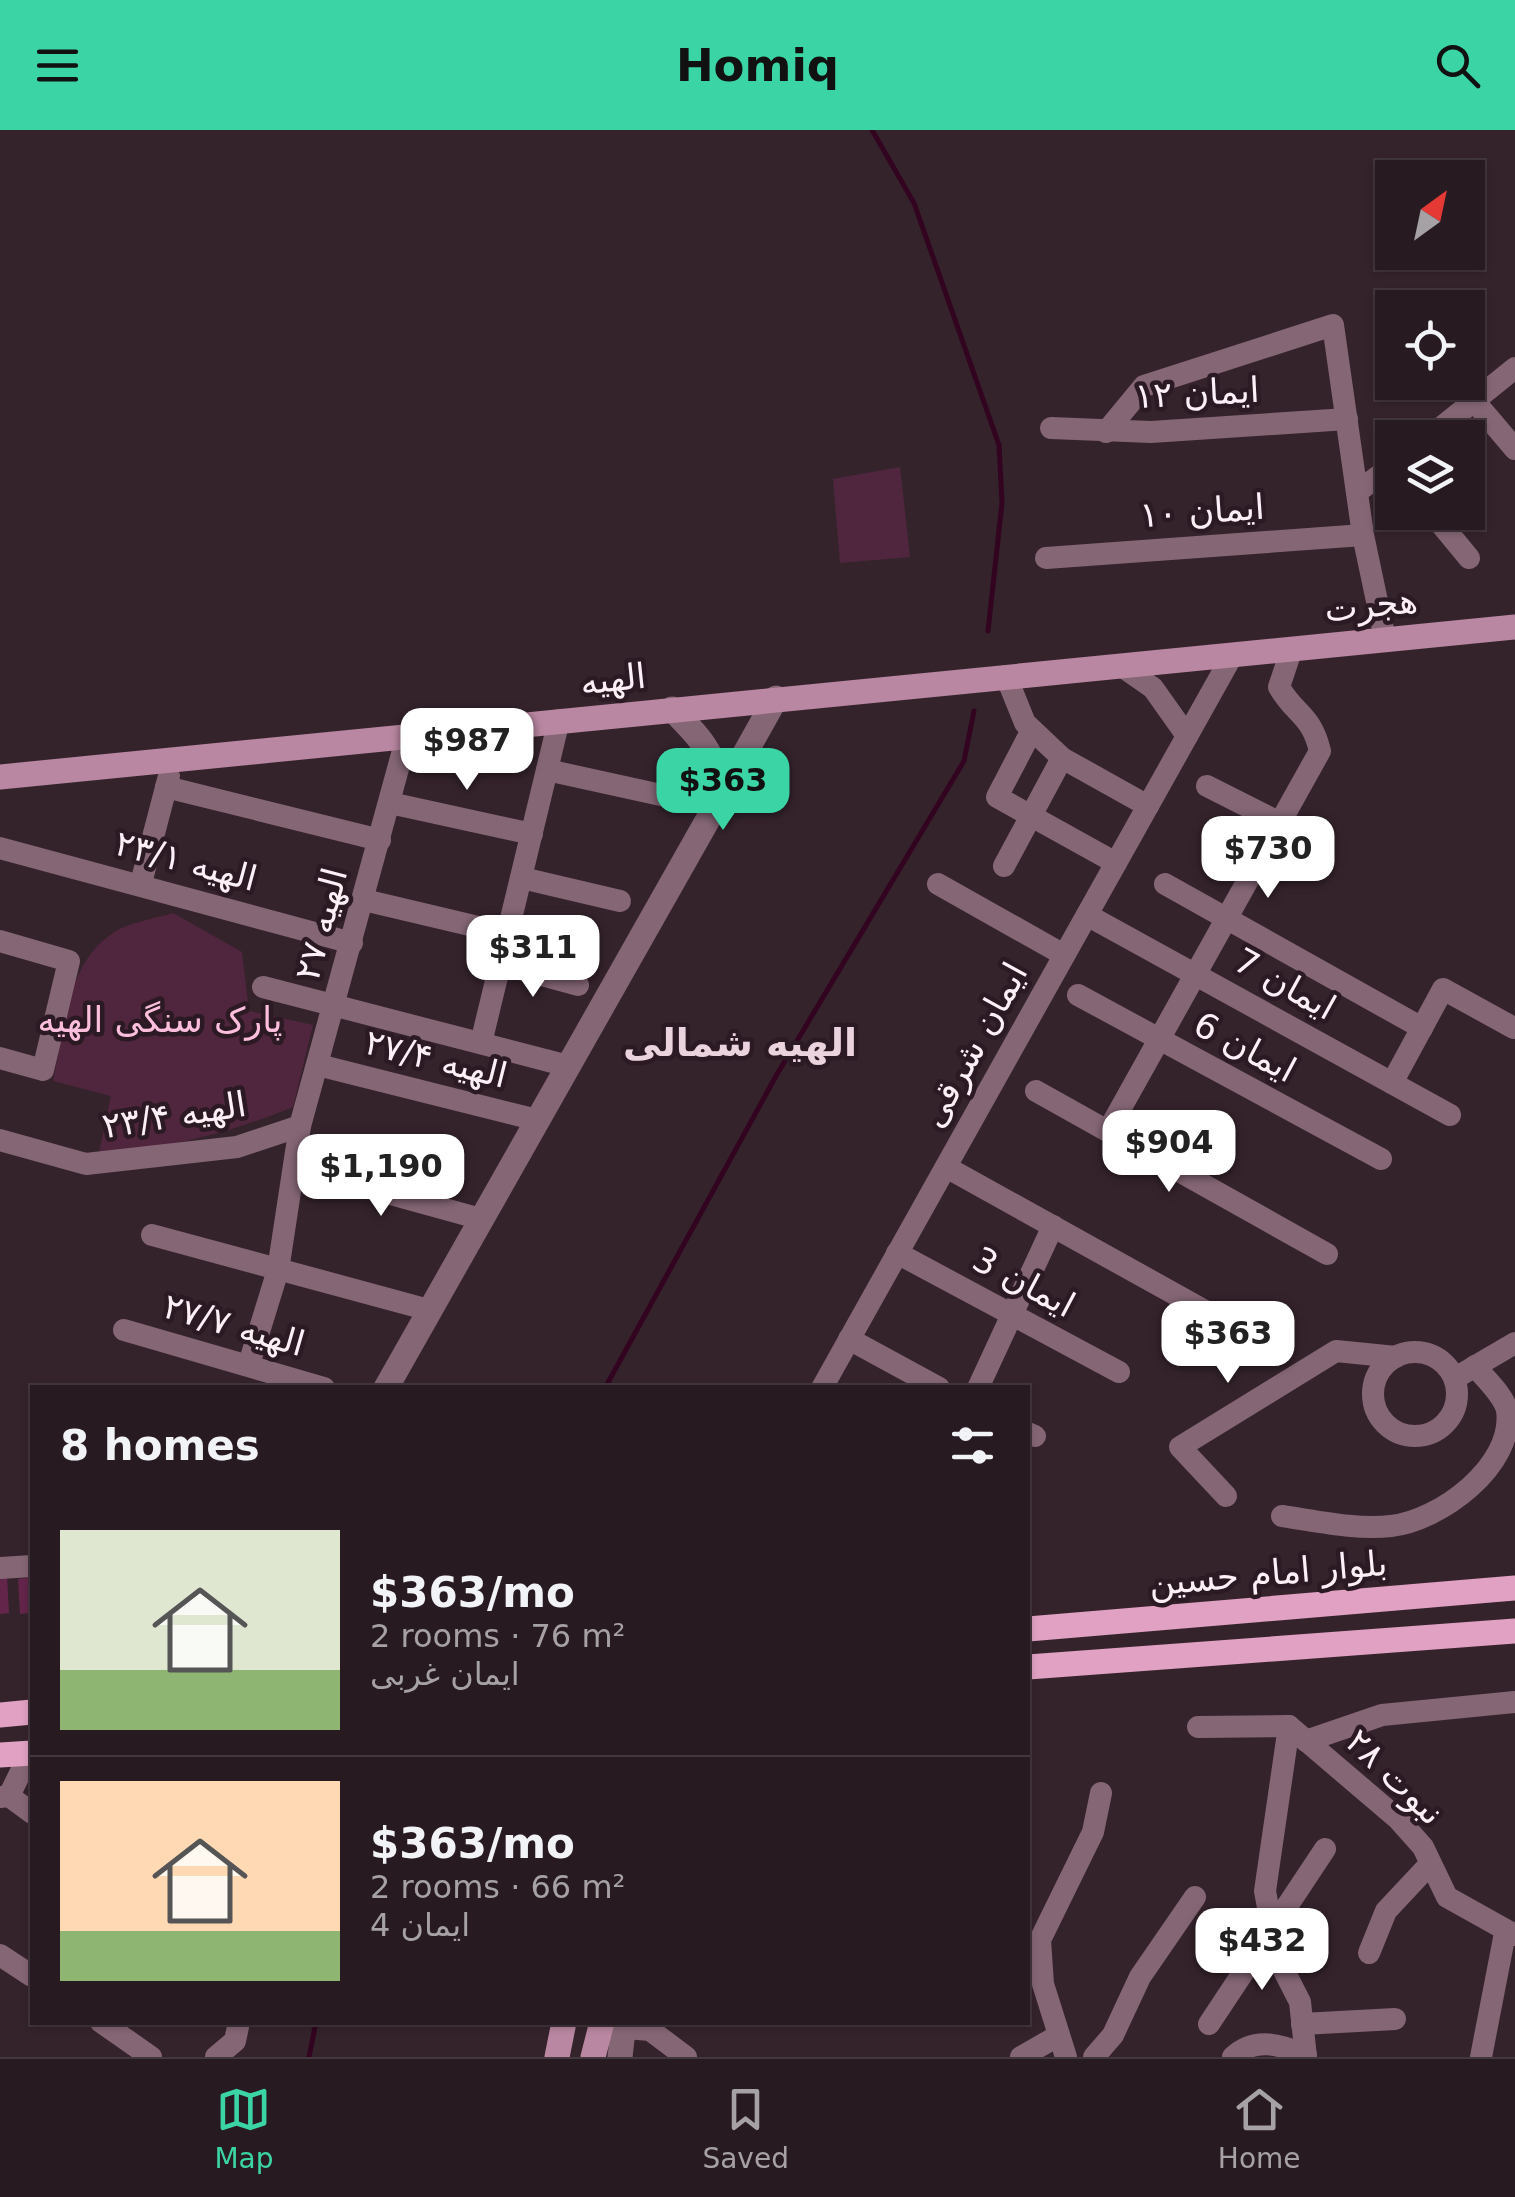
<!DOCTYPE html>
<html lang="en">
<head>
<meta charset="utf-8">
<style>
	body { margin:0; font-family:"DejaVu Sans","Noto Naskh Arabic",sans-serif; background:#30232a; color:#f1f3f6; height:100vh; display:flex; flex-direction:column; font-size:38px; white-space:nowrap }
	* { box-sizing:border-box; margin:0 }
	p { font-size:32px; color:#a5a1a5 }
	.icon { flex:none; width:55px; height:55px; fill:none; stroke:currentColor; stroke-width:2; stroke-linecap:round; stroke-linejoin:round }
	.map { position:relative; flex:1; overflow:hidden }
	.panel { position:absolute; left:30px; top:1255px; width:1000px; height:640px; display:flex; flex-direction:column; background:#281a21; border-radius:0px; box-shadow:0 2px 8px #0004,0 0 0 2px #44383f }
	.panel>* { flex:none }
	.needle { width:65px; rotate:33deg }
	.buttons { position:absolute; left:1375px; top:30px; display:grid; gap:20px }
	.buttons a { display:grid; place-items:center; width:110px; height:110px; border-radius:0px; background:#281a21; box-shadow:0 2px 8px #0004,0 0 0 2px #44383f; font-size:50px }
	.price { position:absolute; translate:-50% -85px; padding:0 22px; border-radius:20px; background:#fff; color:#222; font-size:32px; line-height:65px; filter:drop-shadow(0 2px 5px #0008) }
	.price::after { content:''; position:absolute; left:50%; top:60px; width:30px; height:22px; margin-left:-15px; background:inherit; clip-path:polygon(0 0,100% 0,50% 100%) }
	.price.selected { background:#3bd4a4; color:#111 }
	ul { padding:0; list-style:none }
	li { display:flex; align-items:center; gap:30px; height:250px; padding:0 30px }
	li+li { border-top:2px solid #44383f }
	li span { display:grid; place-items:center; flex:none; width:280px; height:200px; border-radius:0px; color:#555 }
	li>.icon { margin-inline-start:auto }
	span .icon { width:120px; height:120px; fill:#fffc; stroke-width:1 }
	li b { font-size:42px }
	h2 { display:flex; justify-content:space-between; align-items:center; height:120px; padding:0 30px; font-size:42px }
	header { display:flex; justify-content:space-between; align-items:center; height:130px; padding:0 30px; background:#3bd4a4; color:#111; font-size:45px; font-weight:700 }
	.tabs { display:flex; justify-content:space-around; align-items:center; height:140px; border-top:2px solid #44383f; background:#281a21; font-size:28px; color:#a5a1a5 }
	.tabs a { display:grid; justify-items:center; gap:5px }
	.tabs .selected { color:#3bd4a4 }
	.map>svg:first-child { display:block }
	.green { fill:#50263e }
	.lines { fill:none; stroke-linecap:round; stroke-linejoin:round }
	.stream { stroke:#320420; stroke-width:5 }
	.building { fill:#64254a }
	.minor { stroke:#856675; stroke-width:22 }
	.tertiary { stroke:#856675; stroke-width:25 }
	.secondary { stroke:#b987a1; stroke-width:25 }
	.primary { stroke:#e1a1c2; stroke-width:25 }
	.labels { text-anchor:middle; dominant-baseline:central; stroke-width:9; stroke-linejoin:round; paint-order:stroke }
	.street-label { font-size:35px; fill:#fcf0f6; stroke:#2b1a23 }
	.park-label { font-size:35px; fill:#fbbedd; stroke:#2b1a23 }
	.neighbourhood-label { font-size:38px; font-weight:bold; fill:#ebd3de; stroke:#2b1a23 }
</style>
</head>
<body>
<header><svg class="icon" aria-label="menu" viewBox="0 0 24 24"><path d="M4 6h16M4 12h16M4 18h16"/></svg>Homiq<svg class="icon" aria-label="search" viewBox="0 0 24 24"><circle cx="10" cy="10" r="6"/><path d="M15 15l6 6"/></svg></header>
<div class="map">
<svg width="1515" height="1927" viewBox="0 0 1515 1927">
	<rect width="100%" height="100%" fill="#35232c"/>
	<g class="green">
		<polygon points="900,337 910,427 840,433 833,349"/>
		<path d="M173,783l69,39 7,59 64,14 -20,82c-64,26 -126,42 -194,46l12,-57 -58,-15c11,-50 13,-117 60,-148 16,-11 41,-14 60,-20z"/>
	</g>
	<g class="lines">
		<g class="stream">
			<polyline points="872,0 914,73 999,315 1002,373 988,501"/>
			<polyline points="605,1258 776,946 964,631 974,581"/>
			<polyline points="309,1927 316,1892"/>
		</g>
	</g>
	<g class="building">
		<polygon points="7,1446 9,1483 0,1484 0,1447"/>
		<polygon points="32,1447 32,1483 20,1484 18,1449"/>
	</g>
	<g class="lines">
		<g class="minor">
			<polyline points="1458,252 1515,319"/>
			<polyline points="1051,298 1151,302 1347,289"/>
			<polyline points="1106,302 1144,256 1333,195 1363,405 1385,509"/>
			<polyline points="1428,308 1515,238"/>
			<polyline points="1357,362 1392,336"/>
			<polyline points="1431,382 1469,428"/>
			<polyline points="1046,428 1363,405"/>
			<polyline points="1120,535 1153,558 1187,606"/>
			<polyline points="1032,600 997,667 1116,733"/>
			<polyline points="1062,628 1148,676"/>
			<polyline points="547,640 670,667"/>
			<polyline points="1207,656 1280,693"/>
			<polyline points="166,657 380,710"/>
			<polyline points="390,673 532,704"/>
			<polyline points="0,718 352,813"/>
			<polyline points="1004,736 1062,628 1025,593 1006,546"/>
			<polyline points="522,748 620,771"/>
			<polyline points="141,753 169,646"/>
			<polyline points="938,754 1064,825"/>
			<polyline points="1165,754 1422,898"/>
			<polyline points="364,770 508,804"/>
			<polyline points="1087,785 1450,985"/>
			<polyline points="0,811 69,831 43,940 0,928"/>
			<polyline points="501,834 578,855"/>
			<polyline points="263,857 568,936"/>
			<polyline points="1078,865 1381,1029"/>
			<polyline points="481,913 559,590"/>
			<polyline points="318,935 537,990"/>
			<polyline points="1392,953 1443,859 1514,898"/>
			<polyline points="1036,961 1327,1124"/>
			<path d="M1108,1001l212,-380c-9,-37 -24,-35 -41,-64l13,-39"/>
			<polyline points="0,1010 86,1034 237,1017 300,996"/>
			<polyline points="946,1037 1225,1192"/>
			<polyline points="296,1038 481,1089"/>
			<polyline points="152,1105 429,1180"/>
			<polyline points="897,1123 1119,1242"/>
			<polyline points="124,1200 324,1258"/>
			<polyline points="849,1209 939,1258"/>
			<circle cx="1415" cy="1264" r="42"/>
			<polyline points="249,1234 278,1140 300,996 407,606"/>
			<polyline points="1462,1244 1515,1213"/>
			<polyline points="822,1258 1233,524"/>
			<polyline points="978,1258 1053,1096"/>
			<polyline points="1028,1303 1035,1306"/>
			<polyline points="1226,1366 1180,1317 1336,1221 1396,1227"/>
			<path d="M1282,1386c35,5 74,14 109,10 48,-5 124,-60 116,-116 -4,-16 -22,-31 -32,-44"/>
			<polyline points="0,1438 32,1436"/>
			<polyline points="1289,1596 1265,1761 1277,1827 1300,1872 1306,1927"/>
			<polyline points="1198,1597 1289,1596 1398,1689 1423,1717 1447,1767 1515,1805"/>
			<polyline points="1306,1611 1382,1585 1515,1572"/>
			<polyline points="9,1666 32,1683"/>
			<polyline points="0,1667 9,1666 30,1623"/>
			<polyline points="1369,1823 1386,1781 1430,1734"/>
			<polyline points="0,1825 32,1846"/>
			<polyline points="101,1892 151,1927"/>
			<polyline points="1209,1894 1325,1719"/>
			<polyline points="1302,1894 1395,1889"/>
			<polyline points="626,1898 650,1900 686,1927"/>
			<polyline points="216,1927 235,1911 239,1892"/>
			<polyline points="1021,1927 1056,1907"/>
			<polyline points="1066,1927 1043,1854 1040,1810 1093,1702 1101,1663"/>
			<polyline points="1094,1927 1113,1905 1140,1847 1195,1767"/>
			<path d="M1233,1927c22,-21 48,-12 73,-2"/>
			<polyline points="1481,1927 1505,1803"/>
		</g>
		<g class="tertiary">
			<path d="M672,579c34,36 48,46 43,98l61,-109"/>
			<polyline points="386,1258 715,677"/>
			<polyline points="620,1927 624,1892"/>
		</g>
		<g class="secondary">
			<polyline points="0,647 1515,497"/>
			<polyline points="557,1927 564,1892"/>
			<polyline points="593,1927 602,1892"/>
		</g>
		<g class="primary">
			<polyline points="1028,1499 1515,1458"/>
			<polyline points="1028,1537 1515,1501"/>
			<polyline points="0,1585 32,1582"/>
			<polyline points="0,1625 32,1623"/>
		</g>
	</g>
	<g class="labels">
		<g class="street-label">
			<text transform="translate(1197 263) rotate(-3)">ایمان ۱۲</text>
			<text transform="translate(1202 381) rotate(-4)">ایمان ۱۰</text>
			<text transform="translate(1371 475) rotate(-6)">هجرت</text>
			<text transform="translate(613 549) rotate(-6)">الهیه</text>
			<text transform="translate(186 731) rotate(15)">الهیه ۲۳/۱</text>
			<text transform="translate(321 794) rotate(-75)">الهیه ۲۷</text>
			<text transform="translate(1285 854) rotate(29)">ایمان 7</text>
			<text transform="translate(974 915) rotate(-61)">ایمان شرقی</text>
			<text transform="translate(1245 917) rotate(28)">ایمان 6</text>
			<text transform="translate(436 929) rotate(14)">الهیه ۲۷/۴</text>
			<text transform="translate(174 985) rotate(-9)">الهیه ۲۳/۴</text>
			<text transform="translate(1024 1152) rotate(28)">ایمان 3</text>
			<text transform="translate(234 1195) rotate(16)">الهیه ۲۷/۷</text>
			<text transform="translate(1268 1443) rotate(-5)">بلوار امام حسین</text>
			<text transform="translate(1395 1647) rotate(44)">نبوت ۲۸</text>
		</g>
		<g class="park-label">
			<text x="160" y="890">پارک سنگی الهیه</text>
		</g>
		<g class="neighbourhood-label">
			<text x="740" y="913">الهیه شمالی</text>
		</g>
	</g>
</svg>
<div class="buttons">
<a><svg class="needle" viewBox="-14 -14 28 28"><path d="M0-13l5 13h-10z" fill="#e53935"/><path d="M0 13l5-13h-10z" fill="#a5a1a5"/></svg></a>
<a><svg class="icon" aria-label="locate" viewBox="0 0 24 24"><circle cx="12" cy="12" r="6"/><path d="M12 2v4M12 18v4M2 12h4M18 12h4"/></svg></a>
<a><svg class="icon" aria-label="layers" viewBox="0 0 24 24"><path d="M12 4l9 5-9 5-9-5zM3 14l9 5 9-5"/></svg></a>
</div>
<b class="price" style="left:467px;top:663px">$987</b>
<b class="price selected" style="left:723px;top:703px">$363</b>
<b class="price" style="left:1268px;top:771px">$730</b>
<b class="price" style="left:533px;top:870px">$311</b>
<b class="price" style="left:1169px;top:1065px">$904</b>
<b class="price" style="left:381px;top:1089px">$1,190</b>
<b class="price" style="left:1228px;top:1256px">$363</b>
<b class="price" style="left:1262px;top:1863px">$432</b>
<section class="panel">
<h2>8 homes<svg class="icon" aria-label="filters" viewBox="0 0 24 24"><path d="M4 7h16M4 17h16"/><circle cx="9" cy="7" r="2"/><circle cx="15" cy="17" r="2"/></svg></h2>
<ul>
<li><span style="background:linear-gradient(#dfe7d0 70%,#8fb573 0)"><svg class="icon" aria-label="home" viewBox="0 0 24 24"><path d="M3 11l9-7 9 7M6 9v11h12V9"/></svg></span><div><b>$363/mo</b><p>2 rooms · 76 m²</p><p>ایمان غربی</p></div></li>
<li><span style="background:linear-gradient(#ffd9b3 75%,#8fb573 0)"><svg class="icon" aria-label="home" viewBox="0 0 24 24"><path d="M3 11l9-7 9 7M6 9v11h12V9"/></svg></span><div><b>$363/mo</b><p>2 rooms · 66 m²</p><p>ایمان 4</p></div></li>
</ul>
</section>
</div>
<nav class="tabs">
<a class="selected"><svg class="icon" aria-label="map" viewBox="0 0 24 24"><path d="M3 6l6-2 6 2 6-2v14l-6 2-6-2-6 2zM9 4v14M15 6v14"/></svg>Map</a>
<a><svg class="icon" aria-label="saved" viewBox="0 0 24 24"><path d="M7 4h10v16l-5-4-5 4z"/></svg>Saved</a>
<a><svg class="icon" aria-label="home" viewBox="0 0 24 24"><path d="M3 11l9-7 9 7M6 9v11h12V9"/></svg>Home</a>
</nav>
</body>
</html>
